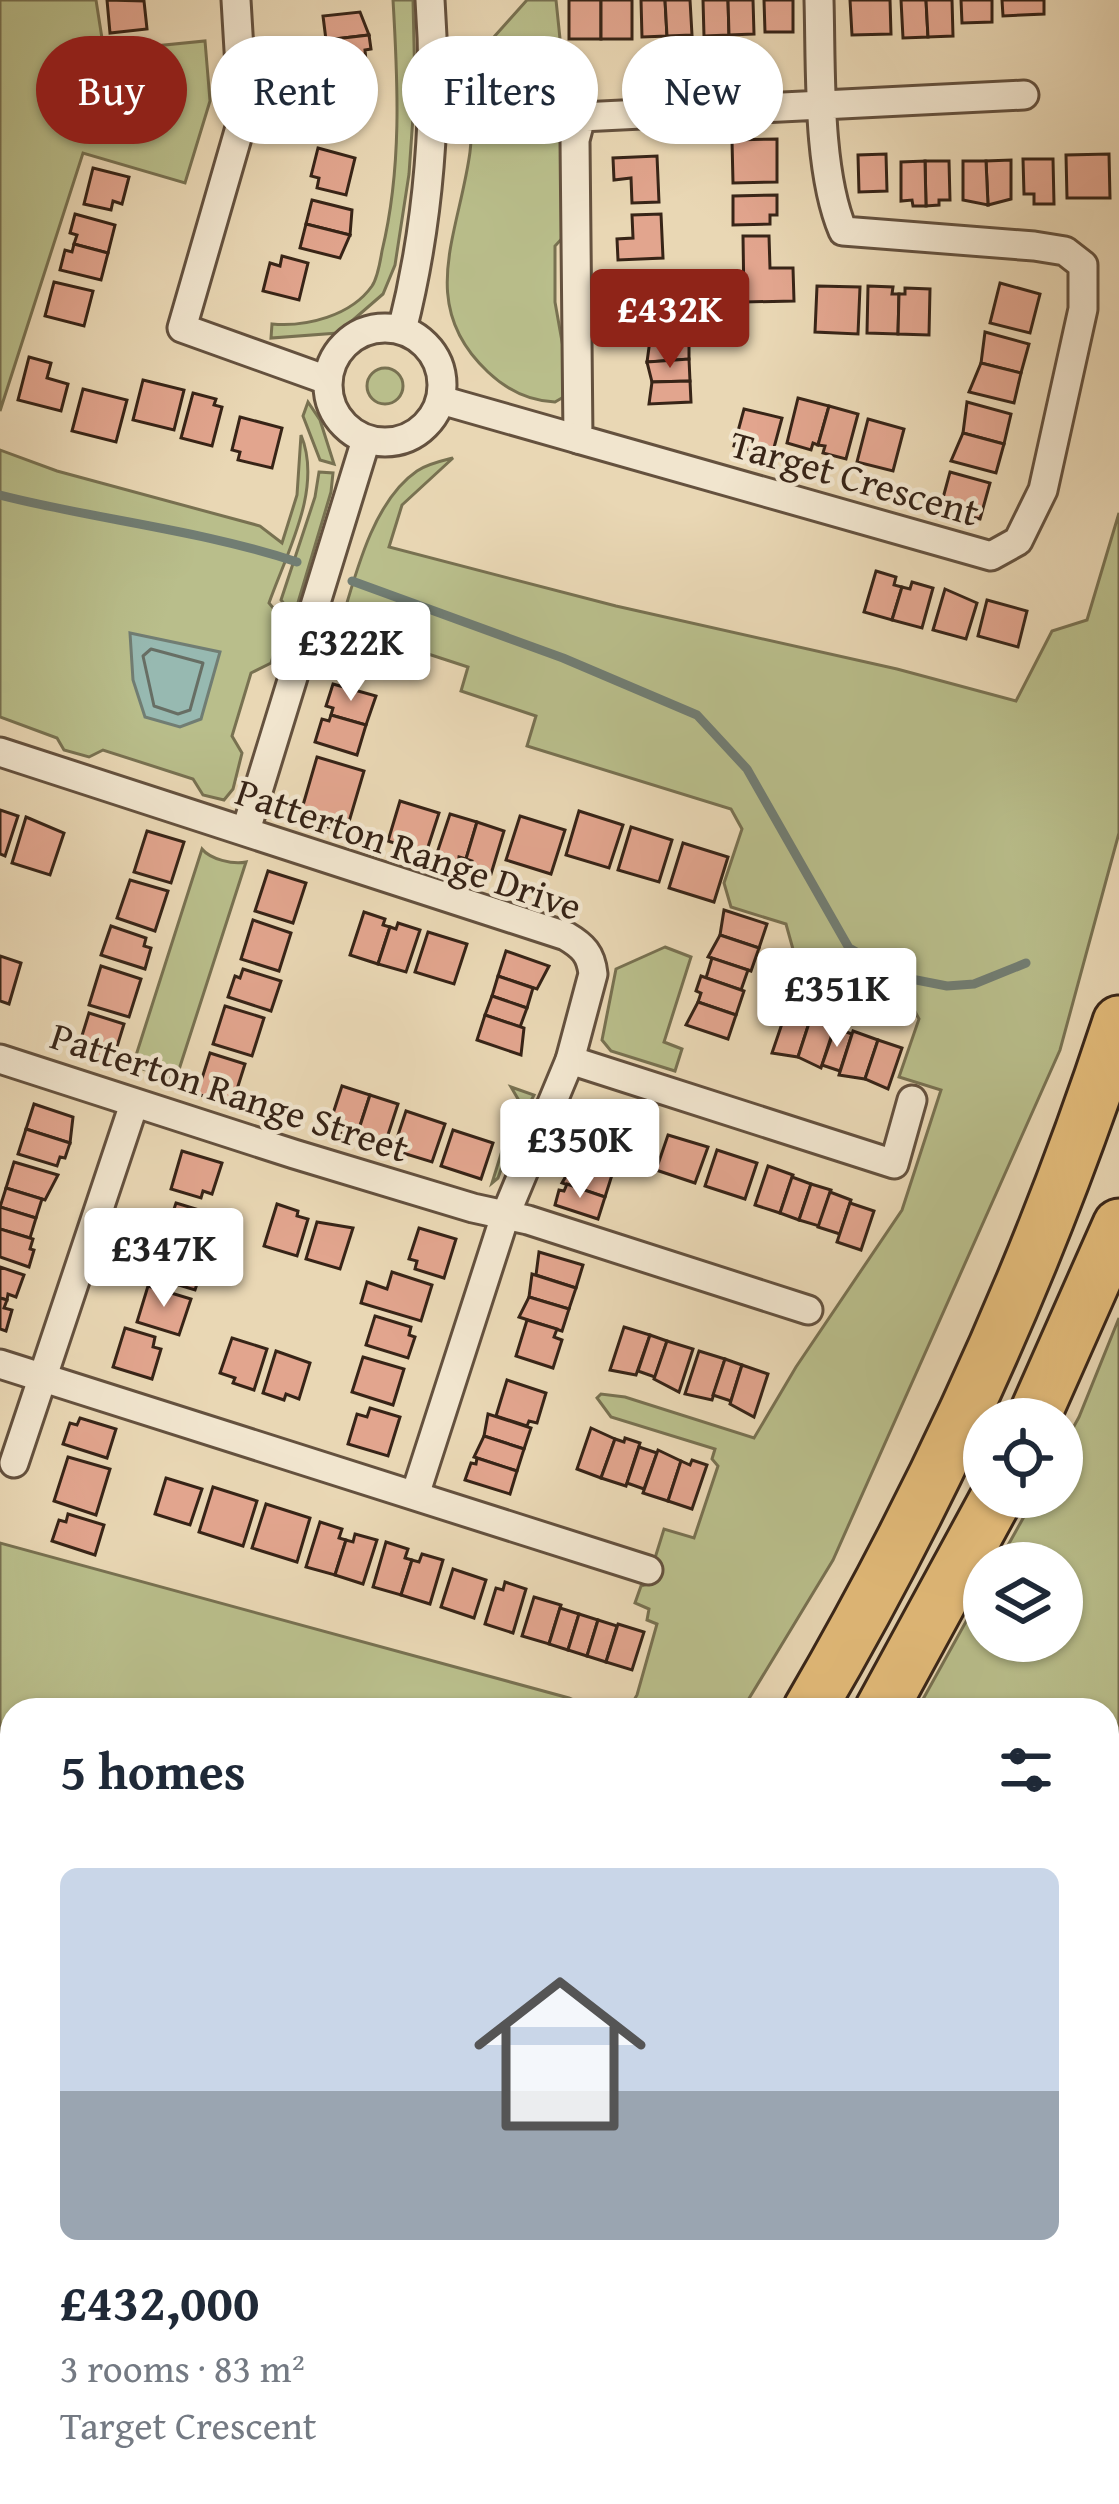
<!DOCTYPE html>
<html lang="en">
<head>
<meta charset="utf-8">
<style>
	body { margin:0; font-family:"Gentium Book Plus",serif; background:#f6f6f7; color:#1f2937; height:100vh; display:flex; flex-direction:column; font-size:45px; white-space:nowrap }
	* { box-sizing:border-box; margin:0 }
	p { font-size:39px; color:#747a83 }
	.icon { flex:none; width:66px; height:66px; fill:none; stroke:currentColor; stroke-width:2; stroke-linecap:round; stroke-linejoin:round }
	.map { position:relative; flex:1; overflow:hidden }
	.sheet { position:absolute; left:0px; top:1698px; width:1119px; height:807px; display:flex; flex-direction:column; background:#fff; border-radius:36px 36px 0 0; box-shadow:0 3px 9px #0004 }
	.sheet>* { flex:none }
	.hud { position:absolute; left:36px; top:36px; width:1047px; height:108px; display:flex; gap:24px }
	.buttons { position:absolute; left:963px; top:1398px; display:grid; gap:24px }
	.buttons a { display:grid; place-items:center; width:120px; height:120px; border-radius:50%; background:#fff; box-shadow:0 3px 9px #0004; font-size:60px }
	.price { position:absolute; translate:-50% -102px; padding:0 27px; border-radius:12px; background:#fff; color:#222; font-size:39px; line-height:78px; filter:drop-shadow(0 3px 6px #0008) }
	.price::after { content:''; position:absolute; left:50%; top:72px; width:36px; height:27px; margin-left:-18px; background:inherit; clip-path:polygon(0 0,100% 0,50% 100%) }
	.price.selected { background:#8f2418; color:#fff }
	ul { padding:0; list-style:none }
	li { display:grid; align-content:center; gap:24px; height:636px; padding:0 60px }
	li+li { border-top:3px solid #e0e1e3 }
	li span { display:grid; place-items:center; height:372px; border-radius:18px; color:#555 }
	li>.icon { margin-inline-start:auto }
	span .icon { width:216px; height:216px; fill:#fffc; stroke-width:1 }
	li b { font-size:51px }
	h2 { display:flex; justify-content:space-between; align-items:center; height:144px; padding:0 60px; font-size:51px }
	.pill { padding:0 42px; border-radius:54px; background:#fff; box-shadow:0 3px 9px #0004; font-size:42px; line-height:108px }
	.pill.selected { background:#8f2418; color:#fff }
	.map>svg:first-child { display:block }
	.green { fill:#b9be8b; stroke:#787151; stroke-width:3 }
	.water { fill:#97b9b1; stroke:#717d73; stroke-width:3 }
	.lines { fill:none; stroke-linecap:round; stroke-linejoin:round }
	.shore { stroke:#676e64; stroke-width:3 }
	.stream { stroke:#717d73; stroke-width:9 }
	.building { fill:#e2a58e; stroke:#372417; stroke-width:3 }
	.minor-casing { stroke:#64513e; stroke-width:33 }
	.motorway-casing { stroke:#372417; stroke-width:57 }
	.minor { stroke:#f1e5ce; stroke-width:27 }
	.motorway { stroke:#e4bc7a; stroke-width:51 }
	.labels { text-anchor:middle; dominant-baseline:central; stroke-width:9; stroke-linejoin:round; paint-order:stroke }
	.street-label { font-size:39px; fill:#372417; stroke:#f1e5ce }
</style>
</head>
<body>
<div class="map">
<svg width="1119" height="2504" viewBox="0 0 1119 2504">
	<rect width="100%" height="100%" fill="#e9d7b4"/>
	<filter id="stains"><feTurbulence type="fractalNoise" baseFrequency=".00167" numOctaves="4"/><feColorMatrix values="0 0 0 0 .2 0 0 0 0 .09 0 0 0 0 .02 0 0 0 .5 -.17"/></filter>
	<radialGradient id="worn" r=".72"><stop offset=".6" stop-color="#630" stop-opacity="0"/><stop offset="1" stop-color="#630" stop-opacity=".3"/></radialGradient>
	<g class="green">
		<polygon points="0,0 96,0 104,51 205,41 210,101 185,183 83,153 0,411"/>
		<path d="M393,0h20l2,88 -6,86 -14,91 -12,29 -45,39 -67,5 1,-14c34,3 79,-8 100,-38 6,-9 8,-24 10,-35 20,-83 16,-167 11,-251z"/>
		<path d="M527,0h29l12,116v116l-13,14v56l11,62 1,31 -12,7c-27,-1 -48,-12 -67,-30 -72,-67 -29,-138 -18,-220 4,-32 -1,-70 1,-103l22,-11z"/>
		<circle cx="385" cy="386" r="18"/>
		<polygon points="308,402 320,420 334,464 320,460 303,416"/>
		<path d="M301,435c22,53 -14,117 -32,168l15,18 -13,42 -20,10 -19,63 10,17 -9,36 -9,11 -21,-5 -10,-16 -90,-29 -14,7 -25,-7 -7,-12 -57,-21v-267l57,21 203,55 22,17 15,-48z"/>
		<path d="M453,458l-51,47 -13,42 227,59 281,63 119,32 36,-70 35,-11 32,-107v320l-59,217 -227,510 -91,150h-114l9,-15 20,-71 -10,-4 2,-11 -14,-6 6,-17 13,-4 6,-16 -5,-8 9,-29 30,9 24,-72 -6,-7 3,-10 -104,-32 -14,-19 4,-4 24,3 129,41 42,-71 106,-157 39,-120 -42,-13 20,-58 -8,-15 -117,-38 2,-6 -10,-36 -55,-17 -7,-24 18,-54 -11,-20 -204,-63 9,-30 -75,-25 7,-24 -95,-31 -9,26 -31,-12c18,-55 34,-145 84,-179 10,-7 24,-10 36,-13z"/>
		<polygon points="319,472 333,473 331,492 294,616 281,600 315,497"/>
		<path d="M202,849c8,10 31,16 44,13l-72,223 -4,-7 -33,-11 -6,4z"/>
		<polygon points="665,947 691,957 664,1042 682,1049 675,1071 611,1051 602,1040 616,969"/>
		<polygon points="511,1087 534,1095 512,1138 498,1178 492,1183 518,1099"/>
		<polygon points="1119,1318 1119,2504 0,2504 0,1543 569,1698 596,1710 12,1710 12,2493 1107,2493 1107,1710 917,1710 984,1589 984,1641 1062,1641 1062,1563 998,1563 1035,1497 1062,1497 1062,1448 1079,1417"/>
	</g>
	<polygon class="water" points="130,633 220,652 201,719 180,727 145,717 133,680"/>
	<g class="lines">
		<polygon class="shore" points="151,649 203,663 190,710 178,714 154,706 143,656"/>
		<g class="stream">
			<path d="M0,495c98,25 201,35 297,67"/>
			<polyline points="352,581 563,658 697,715 747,769 849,948 901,977 947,986 974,984 1026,963"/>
		</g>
	</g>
	<g class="building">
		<polygon points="107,0 144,1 147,29 110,33"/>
		<rect x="569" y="0" width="32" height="39"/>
		<rect x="601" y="0" width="31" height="39"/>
		<polygon points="641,0 665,0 667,36 642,37"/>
		<polygon points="665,0 690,0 692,35 667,36"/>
		<polygon points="703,0 728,0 729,35 704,36"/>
		<polygon points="728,0 753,0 754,34 729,35"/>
		<polygon points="764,0 793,0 793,32 765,32"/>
		<polygon points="850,0 890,0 891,34 852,35"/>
		<polygon points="901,0 926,0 928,37 903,38"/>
		<polygon points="926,0 952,0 953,36 928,37"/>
		<polygon points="961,0 992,0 992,22 962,23"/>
		<polygon points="1002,0 1044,0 1044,14 1003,16"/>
		<polygon points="360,12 369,35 326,40 323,16"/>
		<polygon points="369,35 371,49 365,50 366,61 329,65 326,40"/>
		<polygon points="777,139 777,182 733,183 732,140"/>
		<polygon points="318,148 355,158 346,195 317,188 319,178 311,176"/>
		<polygon points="886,154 887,191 859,192 858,155"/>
		<polygon points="1109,154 1110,198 1067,198 1066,155"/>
		<polygon points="657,156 659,202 632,203 631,178 614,180 613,158"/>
		<polygon points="1023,159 1053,159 1054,204 1034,204 1034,194 1024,194"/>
		<polygon points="1011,160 1011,199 988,205 986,161"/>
		<polygon points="925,161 949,161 950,200 939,200 939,205 926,206"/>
		<polygon points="925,161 926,206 913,206 912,200 901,201 901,162"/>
		<polygon points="963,161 986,161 988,205 963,200"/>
		<polygon points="93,168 129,177 122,204 113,201 111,210 84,204"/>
		<polygon points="777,195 777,215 770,215 770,224 733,225 733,196"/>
		<polygon points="312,200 352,210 350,235 306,224"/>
		<polygon points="75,214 115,225 108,253 74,244 77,235 70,233"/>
		<polygon points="661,214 663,258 618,260 617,239 633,238 632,215"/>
		<polygon points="306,224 350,235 340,258 300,248"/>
		<polygon points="743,236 769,236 770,268 793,268 794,301 744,302"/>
		<polygon points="74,244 108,253 101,280 60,270 65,250 72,252"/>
		<polygon points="282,256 308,263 299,300 263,291 270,263 280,266"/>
		<polygon points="686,274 687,295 649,297 643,276"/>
		<polygon points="54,282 93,291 84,326 45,316"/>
		<polygon points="1000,283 1040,294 1030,333 990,323"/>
		<polygon points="817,286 860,287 858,334 815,332"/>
		<polygon points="868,286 893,287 892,294 899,294 898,334 867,333"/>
		<polygon points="905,288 930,289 929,335 898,334 899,294 905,294"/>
		<polygon points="687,295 688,317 645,319 649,297"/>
		<polygon points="688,317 689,338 650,340 645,319"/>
		<polygon points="985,332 1029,344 1021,373 981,363"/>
		<polygon points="689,338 689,359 647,362 650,340"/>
		<polygon points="29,357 51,363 47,378 68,384 61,411 18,400"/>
		<polygon points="689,359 690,381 652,382 647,362"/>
		<polygon points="981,363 1021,373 1014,403 969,392"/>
		<polygon points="143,380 184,390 174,430 133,420"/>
		<polygon points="690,381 691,402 649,404 652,382"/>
		<polygon points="83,389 127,400 116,442 72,431"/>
		<polygon points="193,393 216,399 214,405 222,407 212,446 181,438"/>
		<polygon points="798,398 829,406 818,445 813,443 811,450 787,443"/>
		<polygon points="967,402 1011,414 1004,444 963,433"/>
		<polygon points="829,406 858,414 846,459 823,453 825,446 818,445"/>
		<polygon points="744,409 782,418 772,455 734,446"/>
		<polygon points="240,417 282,428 272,468 238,460 240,452 232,450"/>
		<polygon points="868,419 904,429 893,471 857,462"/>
		<polygon points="963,433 1004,444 996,473 951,461"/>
		<polygon points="950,472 990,483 980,519 940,509"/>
		<polygon points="876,571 896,577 894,585 902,587 892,620 864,612"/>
		<polygon points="912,582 933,588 922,628 892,620 902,587 910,589"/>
		<polygon points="945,589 977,603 966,639 933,630"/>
		<polygon points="987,600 1027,611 1018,647 978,636"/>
		<polygon points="333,684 376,696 366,725 331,715 333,708 326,706"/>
		<polygon points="331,715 366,725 357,755 315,742 322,719 329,721"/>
		<polygon points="317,757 364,771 346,832 299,819"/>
		<polygon points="400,801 439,813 426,853 388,841"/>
		<polygon points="0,810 18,816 5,856 0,854"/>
		<polygon points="579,811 623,825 609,868 566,855"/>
		<polygon points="450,814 477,822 466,859 459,857 458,863 436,856"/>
		<polygon points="520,816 565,830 551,874 506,860"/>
		<polygon points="26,817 64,833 50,875 12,863"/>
		<polygon points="477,822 504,831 491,874 471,867 472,861 466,859"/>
		<polygon points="631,827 672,840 659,882 618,870"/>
		<polygon points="147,831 184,842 171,883 134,872"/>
		<polygon points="683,843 728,857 714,902 669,888"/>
		<polygon points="268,871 306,883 293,923 255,911"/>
		<polygon points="130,880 168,891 155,931 117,918"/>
		<polygon points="724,910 767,924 759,948 720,935"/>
		<polygon points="364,912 385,919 383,925 390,927 378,964 350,955"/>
		<polygon points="253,920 291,933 279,971 241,959"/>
		<polygon points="398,923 420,930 406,972 378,964 390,927 396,929"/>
		<polygon points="111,926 146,938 144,946 151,948 145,969 101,955"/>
		<polygon points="428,932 467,944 454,984 415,972"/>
		<polygon points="720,935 759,948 751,971 708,957"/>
		<polygon points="506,951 549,966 537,989 498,976"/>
		<polygon points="0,956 21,963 9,1004 0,1001"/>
		<polygon points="712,958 748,970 741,990 706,978"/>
		<polygon points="101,966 141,979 129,1017 89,1005"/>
		<polygon points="243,969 281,981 271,1011 228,997 235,976 240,978"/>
		<polygon points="498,976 533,988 527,1008 492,996"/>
		<polygon points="701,976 744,991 736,1015 698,1002 701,993 696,991"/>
		<polygon points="492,996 527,1008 520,1027 485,1015"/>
		<polygon points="698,1002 736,1015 728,1039 686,1025"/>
		<polygon points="225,1006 264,1018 252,1056 213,1044"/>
		<polygon points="787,1009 811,1017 798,1057 772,1053"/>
		<polygon points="89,1013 124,1024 111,1066 76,1055"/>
		<polygon points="485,1015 524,1028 521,1055 477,1040"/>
		<polygon points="811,1017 835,1025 821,1068 798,1057"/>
		<polygon points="835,1028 852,1034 840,1071 822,1065"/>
		<polygon points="853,1031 878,1040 865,1079 839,1075"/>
		<polygon points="878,1040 902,1048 888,1089 865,1079"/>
		<polygon points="210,1053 245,1064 232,1105 197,1094"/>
		<polygon points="342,1086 370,1095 358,1132 352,1130 350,1136 328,1129"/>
		<polygon points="370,1095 398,1104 384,1147 362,1140 364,1134 358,1132"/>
		<polygon points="34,1104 73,1117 70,1143 26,1129"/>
		<polygon points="596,1107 634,1119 625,1147 618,1145 616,1152 585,1142"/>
		<polygon points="406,1111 445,1124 432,1162 393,1150"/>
		<polygon points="26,1129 70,1143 65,1158 60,1157 57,1166 18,1154"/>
		<polygon points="453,1130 493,1143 481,1179 441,1166"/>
		<polygon points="668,1135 708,1147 695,1183 656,1170"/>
		<polygon points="577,1139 619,1153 612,1175 574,1162"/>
		<polygon points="717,1150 757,1163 745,1199 705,1186"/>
		<polygon points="182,1151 222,1163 212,1194 203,1191 201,1198 171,1189"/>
		<polygon points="14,1162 58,1175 45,1200 6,1188"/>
		<polygon points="574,1162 612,1175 605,1197 562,1183"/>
		<polygon points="768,1166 793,1175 780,1213 755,1205"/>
		<polygon points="792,1177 811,1184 799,1220 780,1213"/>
		<polygon points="567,1184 605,1197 598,1219 555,1205 559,1190 564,1191"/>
		<polygon points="811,1184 831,1190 819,1226 799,1220"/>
		<polygon points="6,1188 42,1199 36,1218 0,1207"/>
		<polygon points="830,1192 851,1200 840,1234 818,1227"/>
		<polygon points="176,1203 219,1216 210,1246 173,1234 176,1226 169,1224"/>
		<polygon points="850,1203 874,1211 861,1250 837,1242"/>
		<polygon points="277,1204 298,1211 297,1216 308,1219 297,1256 264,1246"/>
		<polygon points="0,1207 36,1218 30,1238 0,1229"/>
		<polygon points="317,1222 353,1228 340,1269 306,1259"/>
		<polygon points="419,1228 456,1239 444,1278 415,1269 417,1261 409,1259"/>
		<polygon points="0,1229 33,1239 30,1249 34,1250 29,1267 0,1257"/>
		<polygon points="164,1240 207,1254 195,1290 152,1277"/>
		<polygon points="539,1252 583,1265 576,1288 536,1275"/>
		<polygon points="0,1267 24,1275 16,1297 8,1294 7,1300 0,1298"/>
		<polygon points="392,1272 432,1285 421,1321 361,1303 367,1282 387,1289"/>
		<polygon points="532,1274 576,1288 569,1309 529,1297"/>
		<polygon points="148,1286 191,1299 179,1335 137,1322"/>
		<polygon points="529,1297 569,1309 562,1331 519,1317"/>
		<polygon points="0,1298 7,1300 4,1308 12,1310 6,1331 0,1329"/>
		<polygon points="375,1316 411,1327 409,1335 415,1337 408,1358 366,1345"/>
		<polygon points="527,1320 557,1329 554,1337 562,1340 553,1368 516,1356"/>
		<polygon points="624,1327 650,1335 636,1375 610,1370"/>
		<polygon points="125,1328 155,1337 153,1347 161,1349 152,1379 113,1367"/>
		<polygon points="650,1335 667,1341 655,1377 638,1371"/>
		<polygon points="232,1338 267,1349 254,1390 233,1383 235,1378 220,1373"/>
		<polygon points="667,1341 693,1349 679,1392 654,1379"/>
		<polygon points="276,1351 310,1363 299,1399 286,1394 284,1400 263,1393"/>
		<polygon points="699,1351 725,1359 712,1400 685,1394"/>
		<polygon points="363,1357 404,1369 393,1405 352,1392"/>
		<polygon points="725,1359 742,1365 731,1401 713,1395"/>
		<polygon points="742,1365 768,1374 754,1417 730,1404"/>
		<polygon points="507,1380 546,1393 537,1423 529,1421 527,1426 496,1416"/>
		<polygon points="370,1408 400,1417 388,1456 348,1444 357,1414 367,1417"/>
		<polygon points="488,1414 531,1428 524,1449 484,1436"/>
		<polygon points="80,1418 116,1429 107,1458 63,1444 70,1423 77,1425"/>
		<polygon points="591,1428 615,1439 601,1478 577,1469"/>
		<polygon points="484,1436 524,1449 517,1471 474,1457"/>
		<polygon points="625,1438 640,1443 626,1486 601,1478 615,1439 624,1442"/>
		<polygon points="639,1447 657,1453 644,1489 627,1483"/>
		<polygon points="658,1450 681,1461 668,1501 643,1493"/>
		<polygon points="68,1457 110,1469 96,1515 54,1501"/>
		<polygon points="477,1458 517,1471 510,1494 465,1480 471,1463 476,1464"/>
		<polygon points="692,1460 707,1465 692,1509 668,1501 681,1461 690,1465"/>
		<polygon points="166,1478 202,1489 190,1525 155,1514"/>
		<polygon points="213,1487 257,1501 243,1546 199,1532"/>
		<polygon points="266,1504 310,1518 297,1562 252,1548"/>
		<polygon points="68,1514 104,1525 95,1555 52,1541 59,1520 66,1522"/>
		<polygon points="320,1522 342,1529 339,1538 346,1540 335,1575 306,1567"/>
		<polygon points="355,1534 377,1540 363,1584 335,1575 346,1540 353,1542"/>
		<polygon points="386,1542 408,1549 405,1558 412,1560 401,1595 373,1587"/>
		<polygon points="422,1554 443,1560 430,1604 401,1595 412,1560 419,1562"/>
		<polygon points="453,1569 486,1580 474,1618 441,1607"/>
		<polygon points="505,1582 526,1589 513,1633 485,1624 496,1588 503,1590"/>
		<polygon points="534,1597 561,1605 549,1644 522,1636"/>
		<polygon points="560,1608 579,1614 568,1650 549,1644"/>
		<polygon points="579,1614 598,1620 587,1656 568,1650"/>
		<polygon points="598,1620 617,1626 606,1662 587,1656"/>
		<polygon points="618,1624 644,1632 632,1670 606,1662"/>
	</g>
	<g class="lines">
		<g class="minor-casing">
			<g id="minor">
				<polyline points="236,0 243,117 182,328 327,380"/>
				<path d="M819,0c2,67 -2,170 24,231l191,15 31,5 18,14v44l-40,181 -25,51 -27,15 -413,-117 -3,-299 6,-23 443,-22"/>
				<circle cx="385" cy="385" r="57"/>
				<path d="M402,330c27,-106 36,-221 28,-330"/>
				<polyline points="441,400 578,439"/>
				<path d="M0,752l566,184c17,10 25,18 27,38l-23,86 -65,156 -90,279"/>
				<polyline points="246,830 366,440"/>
				<polyline points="0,1059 294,1154 473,1208 528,1220 808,1310"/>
				<polyline points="570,1060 894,1164 912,1100"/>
				<polyline points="0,1364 648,1570"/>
				<polyline points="14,1463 134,1104"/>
			</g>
		</g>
		<g class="motorway-casing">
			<g id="motorway">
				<polyline points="1033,1419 1119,1225"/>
				<path d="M809,1710c128,-219 231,-447 310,-688"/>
				<polyline points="881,1710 997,1497"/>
				<polyline points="226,2504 235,2493"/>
				<polyline points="308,2504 316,2493"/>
			</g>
		</g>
		<use href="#minor" class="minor"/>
		<use href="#motorway" class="motorway"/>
	</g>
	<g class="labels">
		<g class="street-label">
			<text transform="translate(855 477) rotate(16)">Target Crescent</text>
			<text transform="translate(409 848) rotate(19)">Patterton Range Drive</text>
			<text transform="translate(230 1091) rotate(18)">Patterton Range Street</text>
		</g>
	</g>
	<rect width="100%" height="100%" filter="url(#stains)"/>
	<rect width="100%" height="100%" fill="url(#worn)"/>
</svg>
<div class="buttons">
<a><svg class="icon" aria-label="locate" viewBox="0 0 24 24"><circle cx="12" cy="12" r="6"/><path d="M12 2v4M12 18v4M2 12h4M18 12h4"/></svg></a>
<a><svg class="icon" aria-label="layers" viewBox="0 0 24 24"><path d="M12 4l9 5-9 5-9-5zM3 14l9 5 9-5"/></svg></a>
</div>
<b class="price selected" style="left:670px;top:371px">£432K</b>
<b class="price" style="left:351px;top:704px">£322K</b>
<b class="price" style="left:837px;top:1050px">£351K</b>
<b class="price" style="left:580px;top:1201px">£350K</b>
<b class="price" style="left:164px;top:1310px">£347K</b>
<div class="hud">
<a class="pill selected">Buy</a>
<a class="pill">Rent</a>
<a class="pill">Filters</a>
<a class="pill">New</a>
</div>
<section class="sheet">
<h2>5 homes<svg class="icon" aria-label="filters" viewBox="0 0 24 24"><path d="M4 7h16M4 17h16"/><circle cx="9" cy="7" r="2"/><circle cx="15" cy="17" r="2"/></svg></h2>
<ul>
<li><span style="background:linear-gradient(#c9d6e8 60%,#9aa5b1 0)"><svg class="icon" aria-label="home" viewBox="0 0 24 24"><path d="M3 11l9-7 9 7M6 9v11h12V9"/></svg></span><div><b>£432,000</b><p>3 rooms · 83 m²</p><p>Target Crescent</p></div></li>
</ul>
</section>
</div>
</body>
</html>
